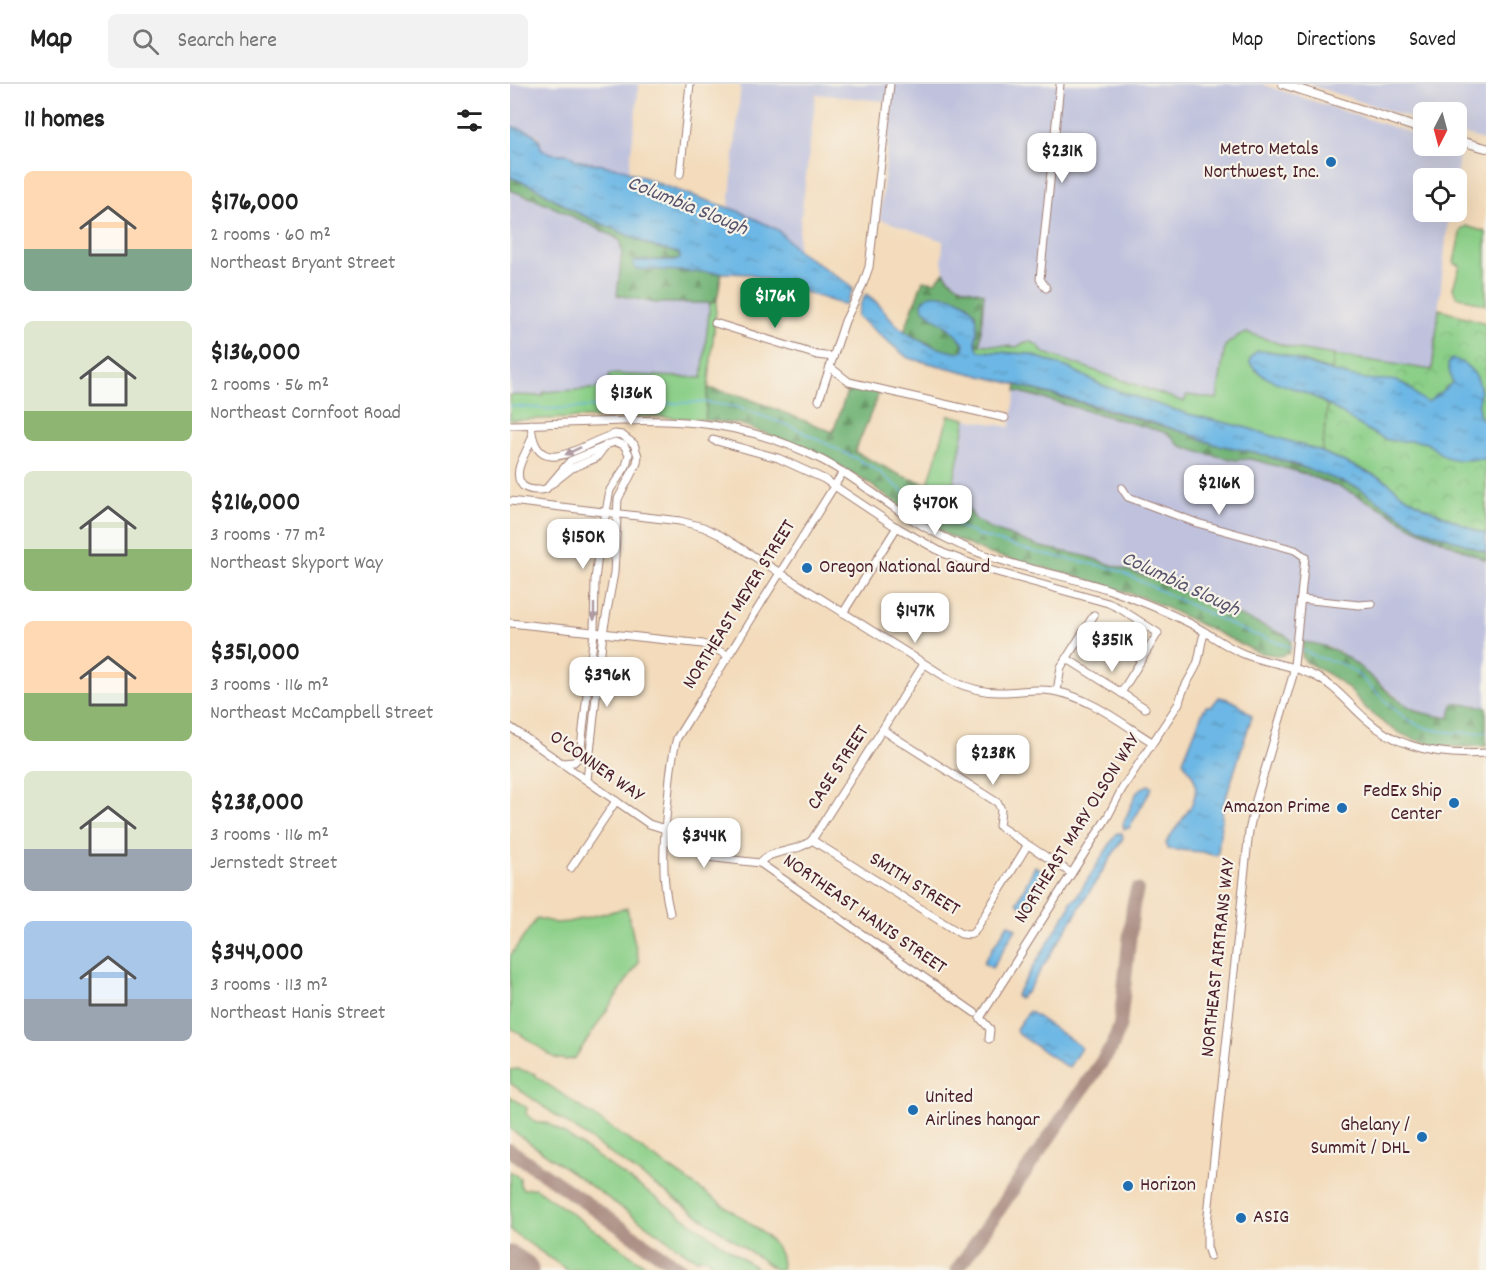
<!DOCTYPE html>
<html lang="en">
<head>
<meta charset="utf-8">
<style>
	body { margin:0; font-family:Dekko,sans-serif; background:#f2f2f2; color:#222; height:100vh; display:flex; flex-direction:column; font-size:22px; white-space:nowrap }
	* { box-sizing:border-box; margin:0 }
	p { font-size:20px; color:#767676 }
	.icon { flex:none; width:33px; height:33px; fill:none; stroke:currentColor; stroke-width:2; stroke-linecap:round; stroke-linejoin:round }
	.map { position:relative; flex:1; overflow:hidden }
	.drawer { display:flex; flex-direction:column; background:#fff; width:510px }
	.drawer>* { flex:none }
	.needle { width:39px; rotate:186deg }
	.tools { position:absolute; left:903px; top:18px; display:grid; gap:12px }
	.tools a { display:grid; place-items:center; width:54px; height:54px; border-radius:9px; background:#fff; box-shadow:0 6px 24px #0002; font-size:30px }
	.price { position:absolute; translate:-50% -51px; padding:0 14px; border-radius:12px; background:#fff; color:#222; font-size:20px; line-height:39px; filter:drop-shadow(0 2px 3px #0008) }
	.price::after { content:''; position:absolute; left:50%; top:36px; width:18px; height:14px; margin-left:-9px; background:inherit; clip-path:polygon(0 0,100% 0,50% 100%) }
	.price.on { background:#0b8043; color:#fff }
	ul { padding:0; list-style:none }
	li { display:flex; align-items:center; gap:18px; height:150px; padding:0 24px }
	li span { display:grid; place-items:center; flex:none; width:168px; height:120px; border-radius:9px; color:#555 }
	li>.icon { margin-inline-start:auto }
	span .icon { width:72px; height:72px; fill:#fffc; stroke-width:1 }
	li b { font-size:26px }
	h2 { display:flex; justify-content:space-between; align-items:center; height:72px; padding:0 24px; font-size:26px }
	header { display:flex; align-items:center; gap:36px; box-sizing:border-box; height:84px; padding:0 30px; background:#fff; border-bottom:2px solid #e0e0e0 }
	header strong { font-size:28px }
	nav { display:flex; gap:33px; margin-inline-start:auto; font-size:21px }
	.search { width:420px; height:54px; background:#f2f2f2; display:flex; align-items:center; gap:15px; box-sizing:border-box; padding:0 21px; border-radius:9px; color:#767676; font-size:22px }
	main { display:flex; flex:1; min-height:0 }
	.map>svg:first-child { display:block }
	.industrial { fill:#c0c2dd }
	.grass { fill:#8bcf88; stroke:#6a775a; stroke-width:1.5 }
	.forest { fill:url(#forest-firs); stroke:#5d6850; stroke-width:1.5 }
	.park { fill:url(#park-crowns); stroke:#6a775a; stroke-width:1.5 }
	.water { fill:url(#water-ripples); stroke:#5b6b88; stroke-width:1.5 }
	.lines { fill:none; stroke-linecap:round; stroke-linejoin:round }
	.stream { stroke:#6cb7e5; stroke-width:1.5 }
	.taxiway { stroke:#9e7d73; stroke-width:14 }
	.runway { stroke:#9e7d73; stroke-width:33 }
	.minor-casing { stroke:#9e7d73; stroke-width:9 }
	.major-casing { stroke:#9e7d73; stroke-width:10 }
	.minor { stroke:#fff; stroke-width:7 }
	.major { stroke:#fff; stroke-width:8 }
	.oneway { fill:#ae9aa0 }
	.poi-dot { fill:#1f6fb2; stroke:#f7f3e8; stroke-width:2 }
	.labels { text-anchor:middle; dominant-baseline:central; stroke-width:4.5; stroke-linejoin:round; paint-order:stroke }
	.poi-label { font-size:20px; fill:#4a1f2b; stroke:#f7f3e8; text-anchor:end }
	.street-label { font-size:20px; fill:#4a1f2b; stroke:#f7f3e8 }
	.water-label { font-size:21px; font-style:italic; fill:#56546c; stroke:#f7f3e8 }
</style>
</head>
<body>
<header>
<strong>Map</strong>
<div class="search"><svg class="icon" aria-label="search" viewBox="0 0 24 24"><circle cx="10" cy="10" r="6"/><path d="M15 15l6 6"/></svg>Search here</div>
<nav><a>Map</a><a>Directions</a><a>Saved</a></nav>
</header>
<main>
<section class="drawer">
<h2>11 homes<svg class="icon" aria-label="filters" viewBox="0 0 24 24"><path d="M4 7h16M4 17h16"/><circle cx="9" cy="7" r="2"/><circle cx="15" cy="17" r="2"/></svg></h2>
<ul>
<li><span style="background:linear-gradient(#ffd9b3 65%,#7fa58c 0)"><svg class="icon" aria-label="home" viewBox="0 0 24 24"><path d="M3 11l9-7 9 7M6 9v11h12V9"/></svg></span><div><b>$176,000</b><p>2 rooms · 60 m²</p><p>Northeast Bryant Street</p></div></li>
<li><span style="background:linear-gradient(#dfe7d0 75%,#8fb573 0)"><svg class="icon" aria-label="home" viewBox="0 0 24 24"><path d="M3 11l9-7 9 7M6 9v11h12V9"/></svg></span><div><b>$136,000</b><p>2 rooms · 56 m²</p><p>Northeast Cornfoot Road</p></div></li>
<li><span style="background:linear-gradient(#dfe7d0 65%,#8fb573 0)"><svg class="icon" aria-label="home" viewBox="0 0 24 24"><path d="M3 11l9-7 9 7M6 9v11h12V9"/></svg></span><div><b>$216,000</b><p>3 rooms · 77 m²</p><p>Northeast Skyport Way</p></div></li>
<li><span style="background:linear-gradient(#ffd9b3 60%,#8fb573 0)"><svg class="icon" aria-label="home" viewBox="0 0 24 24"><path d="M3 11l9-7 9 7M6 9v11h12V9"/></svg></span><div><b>$351,000</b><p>3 rooms · 116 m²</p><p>Northeast McCampbell Street</p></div></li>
<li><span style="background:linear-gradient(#dfe7d0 65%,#9aa5b1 0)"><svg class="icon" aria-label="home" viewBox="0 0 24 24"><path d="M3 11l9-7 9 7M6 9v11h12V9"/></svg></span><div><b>$238,000</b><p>3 rooms · 116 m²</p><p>Jernstedt Street</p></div></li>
<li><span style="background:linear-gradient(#a9c7e8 65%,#9aa5b1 0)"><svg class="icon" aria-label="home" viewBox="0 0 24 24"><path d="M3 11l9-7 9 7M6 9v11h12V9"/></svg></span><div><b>$344,000</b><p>3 rooms · 113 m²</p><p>Northeast Hanis Street</p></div></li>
</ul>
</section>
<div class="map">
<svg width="976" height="1186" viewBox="0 0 976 1186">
	<defs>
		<pattern id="forest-firs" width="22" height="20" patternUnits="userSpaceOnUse" patternTransform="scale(1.5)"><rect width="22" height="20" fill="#70b274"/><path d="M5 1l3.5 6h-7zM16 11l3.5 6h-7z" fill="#5e905f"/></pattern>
		<pattern id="park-crowns" width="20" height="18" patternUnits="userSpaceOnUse" patternTransform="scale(1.5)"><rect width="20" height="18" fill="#8bcf88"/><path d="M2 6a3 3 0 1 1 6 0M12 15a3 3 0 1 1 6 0" fill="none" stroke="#79b176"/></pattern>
		<pattern id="water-ripples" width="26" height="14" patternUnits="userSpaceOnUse" patternTransform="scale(1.5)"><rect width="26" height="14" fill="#6cb7e5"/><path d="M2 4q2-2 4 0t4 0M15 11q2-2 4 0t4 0" fill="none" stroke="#5b94ba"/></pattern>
	</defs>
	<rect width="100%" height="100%" fill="#f7f3e8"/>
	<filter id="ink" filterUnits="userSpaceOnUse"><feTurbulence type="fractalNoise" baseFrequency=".0167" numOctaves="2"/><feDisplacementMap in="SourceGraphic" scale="12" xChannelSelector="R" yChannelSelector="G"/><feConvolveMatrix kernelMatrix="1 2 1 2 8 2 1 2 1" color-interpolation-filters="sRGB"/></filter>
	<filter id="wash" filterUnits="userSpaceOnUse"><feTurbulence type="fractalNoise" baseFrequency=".008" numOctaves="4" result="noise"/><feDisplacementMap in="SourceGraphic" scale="24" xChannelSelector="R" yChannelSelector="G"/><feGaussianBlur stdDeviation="1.35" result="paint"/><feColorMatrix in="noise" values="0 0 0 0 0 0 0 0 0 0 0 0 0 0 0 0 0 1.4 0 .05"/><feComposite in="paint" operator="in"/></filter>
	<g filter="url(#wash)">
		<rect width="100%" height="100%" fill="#f3dbbb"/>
		<g class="industrial">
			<polygon points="0,0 129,0 119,87 66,76 59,70 45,70 34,67 31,64 30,55 27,50 0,42"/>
			<polygon points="231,0 751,0 913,53 914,62 939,62 949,65 947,94 914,94 914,128 939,128 922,286 782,264 738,249 715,262 707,315 677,311 675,318 532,268 529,262 515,258 507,263 470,261 474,209 447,203 440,197 434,188 432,177 433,157 370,135 382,18 306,10 287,166 268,146 219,123"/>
			<polygon points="797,0 976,0 976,57 947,48 946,28 914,28 913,38"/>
			<polygon points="0,106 35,119 103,152 110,157 112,168 108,211 145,219 200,219 192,294 101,290 97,304 34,308 34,312 0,311"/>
			<polygon points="506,307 654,348 660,351 669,361 725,376 741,375 789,388 832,404 877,427 900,442 976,476 976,623 943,619 940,634 920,631 898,622 830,568 817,562 781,557 777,552 641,494 575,472 531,463 481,445 465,435 455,419 441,412 456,335 500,343"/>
		</g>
		<g class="grass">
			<polygon points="956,142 976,148 976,221 946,212 943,204 950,182 944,179 951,145"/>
			<polygon points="207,216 195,336 143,332 0,336 0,311 33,312 34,308 96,304 100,290 192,294 200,219"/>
			<path d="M738,249l44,15 42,7 -2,16 -57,-19 -8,-1 -16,6 -1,6c14,20 42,21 62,32 5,3 11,8 16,11l-6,46 -75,-24 -59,-14 -35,-11 -52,-18 -30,-16 -42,-15 -50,-3 -3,-7 41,3 8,-5h7l7,4 3,6 142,50 3,-7 30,4 8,-53 14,-11z"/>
			<polygon points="439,331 456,335 441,412 418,400"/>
			<polygon points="117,824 129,878 65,974 56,976 45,974 0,943 0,872 27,834 46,839 58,838"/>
			<path d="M8,985l17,5 2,3 211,145c16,12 38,26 33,48h-5l-266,-187v-13z"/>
			<polygon points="0,1012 17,1024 16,1030 27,1039 38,1039 52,1048 249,1186 204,1186 200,1183 199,1176 196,1173 187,1175 179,1171 0,1045"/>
			<polygon points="0,1087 10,1094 10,1101 13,1105 25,1104 142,1186 57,1186 0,1146"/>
		</g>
		<g class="forest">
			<polygon points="0,93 25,103 66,128 144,163 169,168 170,175 125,177 185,186 212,188 207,216 200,219 145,219 107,211 112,168 110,157 103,152 35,119 0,106"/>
			<path d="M434,188c11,16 23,17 40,21l-4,52 -4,-1v-7l-8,-33 -12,-6 -14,-3 -15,17 27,20 10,12v6l-5,3 -16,-3 -39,-18 19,-52 12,2z"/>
			<polygon points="507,301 680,350 703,360 744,368 819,392 849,404 867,414 908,443 976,468 976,476 900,442 877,427 832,404 789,388 741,375 725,376 689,368 669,361 660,351 654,348 506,307"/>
			<polygon points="339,302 369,309 345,368 392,392 418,400 455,419 465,435 481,445 531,463 575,472 641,494 777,552 781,557 779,569 770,572 747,568 640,516 573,494 477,469 439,452 396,426 357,398 308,369 230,340 195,336 198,304 232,312 323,348"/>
			<path d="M793,558c50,4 67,42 106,65 12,7 27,9 41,11l3,-15 33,4v39c-47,3 -79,-1 -116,-34 -9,-8 -16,-19 -26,-27 -12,-10 -26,-16 -39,-24l-3,-4z"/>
		</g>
		<polygon class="park" points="929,225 976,239 976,450 967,447 912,422 892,410 875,396 812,368 824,271 922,286"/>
		<g class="water">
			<path d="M0,42c15,5 29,4 31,22 8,7 18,6 28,6l7,6 47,9 42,17 76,26 37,18 19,20 50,33 6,6 -7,16 -5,-1 -91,-30 -114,-5 -3,-5 2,-3 40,-1 5,-1 -1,-6 -25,-6 -78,-35 -41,-25 -25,-10z"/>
			<path d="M356,210c13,8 20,20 30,30 17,16 41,25 63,29l5,-4v-5l-10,-12 -27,-20 -4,-3 -1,-6c4,-7 8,-9 16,-8 17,1 38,7 39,28 1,10 -4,19 2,28l50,3 42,15 30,16 52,18 35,11 59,14 70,22 68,30 17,14 20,12 55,25 9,3v18l-68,-25 -59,-39 -65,-24 -40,-12 -41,-8 -23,-10 -86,-26 -98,-26 -98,-24 -51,-42 3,-11z"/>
			<path d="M747,267c24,0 29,5 49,12 19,7 40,13 59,16 12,2 27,-1 37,4 11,5 15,16 26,19l24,-19 -4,-19 2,-4 4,-1c13,4 28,18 26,34 -1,9 -3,15 0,25l6,1v40c-14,0 -33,4 -45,-5 -5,-3 -9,-8 -15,-11 -11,-5 -28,1 -41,-4 -27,-11 -48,-32 -75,-44 -20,-10 -46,-12 -60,-32l1,-6z"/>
			<path d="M709,613c13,1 23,10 33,19l-29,91 -5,46 -2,3 -14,-4 -35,-3 -1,-6c10,-19 34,-38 29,-61 -2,-9 -8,-14 -12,-21l20,-50 3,-5h6z"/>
			<polygon points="638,701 642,703 641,706 619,744 614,745 613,740 627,708 630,705"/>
			<polygon points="607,749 612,749 613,754 517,908 509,914 506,912 507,909 560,823 560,818 566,814"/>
			<polygon points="525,782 539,791 518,825 514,825 507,818"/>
			<polygon points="498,840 506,845 482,884 473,879"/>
			<polygon points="519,927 570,962 571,964 559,983 557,983 507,949 506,945"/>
		</g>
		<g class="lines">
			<g class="stream">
				<polyline points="0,322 38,325 193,318 227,323 283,343 349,376 371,389 408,420 454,445 471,452 524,468 605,485 732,546 783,564"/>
				<path d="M788,565c6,1 11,4 17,7 16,6 27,5 42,18 18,15 32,34 52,46 22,14 52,14 77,12"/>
			</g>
			<g class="taxiway">
				<polyline points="0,1066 172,1186"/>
				<polyline points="447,1186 602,963 610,941 623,822 627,806"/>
			</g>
			<polyline class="runway" points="0,1178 12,1186"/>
		</g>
	</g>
	<g filter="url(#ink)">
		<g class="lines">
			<g class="minor-casing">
				<g id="minor">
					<polyline points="170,90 180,0"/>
					<polyline points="536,204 530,195 550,0"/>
					<polyline points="205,239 307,271 323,273"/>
					<polyline points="320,283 339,298 495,334"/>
					<polyline points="309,316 335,237 353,200 359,183 380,0"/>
					<path d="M21,340c4,61 52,18 84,10l7,1 12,9 4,12 -1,7 -19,36 -4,74 -11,60 -16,147"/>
					<path d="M0,341c113,-2 206,-20 312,35 29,15 53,35 80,53 23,15 49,29 75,39 43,17 89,23 133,38 28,10 56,21 83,35 17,9 33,22 51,29 21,9 45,10 66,20 25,10 37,29 57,46 33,30 76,36 119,33"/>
					<path d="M22,353c-4,15 -22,35 -9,49 7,5 14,5 23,3l24,-28 34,-14"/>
					<polyline points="203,356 268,374 314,395 383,441 433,469 476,485 598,519 609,524 648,549 611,609"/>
					<polyline points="43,399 62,384 86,374 96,361 105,358 114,361 119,370 116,382 100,406 88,471 85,496 84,548 70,672 64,678 52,679"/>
					<polyline points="612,404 618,413 687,439 785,466 795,473 783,591 746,716 739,747 697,1140 697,1163 700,1172"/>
					<path d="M0,417l170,20 23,6 17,8 232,146c16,7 33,12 50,11 17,0 34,-4 51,-1 37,6 68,32 99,51"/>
					<polyline points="791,515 849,521 862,520"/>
					<polyline points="333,529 387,443"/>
					<polyline points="0,539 193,560 218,571"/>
					<polyline points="587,548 632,575"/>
					<polyline points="556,574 635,624"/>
					<polyline points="547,607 551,583 584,531"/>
					<polyline points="0,643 139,740 155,745 197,773 250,779 465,929"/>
					<polyline points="373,646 488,719 491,726 489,742 561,789"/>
					<path d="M302,756l149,94c6,1 10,2 14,-3l52,-85"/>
					<path d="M250,779c10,-14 38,-10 52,-23l112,-176"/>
					<polyline points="61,784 106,717"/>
					<path d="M160,829c-10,-39 -6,-76 -2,-115 2,-20 3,-40 9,-60l166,-266"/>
					<path d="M479,955l1,-10 -10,-11 128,-202 14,-27 57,-86c4,-18 11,-23 18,-39 4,-11 3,-21 8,-32"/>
				</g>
			</g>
			<g class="major-casing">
				<g id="major">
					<polyline points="773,0 914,46"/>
					<polyline points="946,56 976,64"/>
				</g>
			</g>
			<use href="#minor" class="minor"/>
			<use href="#major" class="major"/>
		</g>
		<defs><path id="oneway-solid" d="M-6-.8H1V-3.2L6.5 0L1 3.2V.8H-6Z" transform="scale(1.5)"/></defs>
		<g class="oneway">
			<use href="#oneway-solid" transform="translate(63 367) rotate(154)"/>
			<use href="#oneway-solid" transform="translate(84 528) rotate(90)"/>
		</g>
	</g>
	<g class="poi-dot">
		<circle cx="821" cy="78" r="6"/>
		<circle cx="297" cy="484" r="6"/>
		<circle cx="944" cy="719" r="6"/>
		<circle cx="832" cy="724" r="6"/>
		<circle cx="403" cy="1026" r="6"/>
		<circle cx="912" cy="1053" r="6"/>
		<circle cx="618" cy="1102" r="6"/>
		<circle cx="731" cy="1134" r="6"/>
	</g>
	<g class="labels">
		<g class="poi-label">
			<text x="809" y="66">Metro Metals<tspan x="809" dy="23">Northwest, Inc.</tspan></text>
			<text x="309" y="484" text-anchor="start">Oregon National Gaurd</text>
			<text x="932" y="708">FedEx Ship<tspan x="932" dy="23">Center</tspan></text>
			<text x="820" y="724">Amazon Prime</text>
			<text x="415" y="1014" text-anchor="start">United<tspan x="415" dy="23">Airlines hangar</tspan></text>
			<text x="900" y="1042">Ghelany /<tspan x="900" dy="23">Summit / DHL</tspan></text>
			<text x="630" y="1102" text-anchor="start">Horizon</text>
			<text x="743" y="1134" text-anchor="start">ASIG</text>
		</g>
		<g class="street-label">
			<text transform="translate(230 521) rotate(-58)">NORTHEAST MEYER STREET</text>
			<text transform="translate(86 683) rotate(35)">O'CONNER WAY</text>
			<text transform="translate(329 684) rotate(-57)">CASE STREET</text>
			<text transform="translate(568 745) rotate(-58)">NORTHEAST MARY OLSON WAY</text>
			<text transform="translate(404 801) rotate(32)">SMITH STREET</text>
			<text transform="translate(354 831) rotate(35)">NORTHEAST HANIS STREET</text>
			<text transform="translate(709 874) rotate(-84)">NORTHEAST AIRTRANS WAY</text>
		</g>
		<g class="water-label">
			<text transform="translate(177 123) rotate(22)">Columbia Slough</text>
			<text transform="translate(670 501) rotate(25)">Columbia Slough</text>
		</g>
	</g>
</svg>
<div class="tools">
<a><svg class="needle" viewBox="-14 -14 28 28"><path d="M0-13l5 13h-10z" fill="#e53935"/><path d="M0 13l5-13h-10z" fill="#767676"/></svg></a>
<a><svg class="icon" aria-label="locate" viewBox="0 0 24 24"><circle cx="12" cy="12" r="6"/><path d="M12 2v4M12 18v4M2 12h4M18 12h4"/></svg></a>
</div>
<b class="price" style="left:552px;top:100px">$231K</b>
<b class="price on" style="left:265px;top:245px">$176K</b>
<b class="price" style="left:121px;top:342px">$136K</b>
<b class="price" style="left:709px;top:432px">$216K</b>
<b class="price" style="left:425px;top:452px">$470K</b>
<b class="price" style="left:73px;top:486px">$150K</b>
<b class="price" style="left:405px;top:560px">$147K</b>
<b class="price" style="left:602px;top:589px">$351K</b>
<b class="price" style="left:97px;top:624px">$396K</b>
<b class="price" style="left:483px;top:702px">$238K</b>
<b class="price" style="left:194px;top:785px">$344K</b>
</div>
</main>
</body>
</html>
